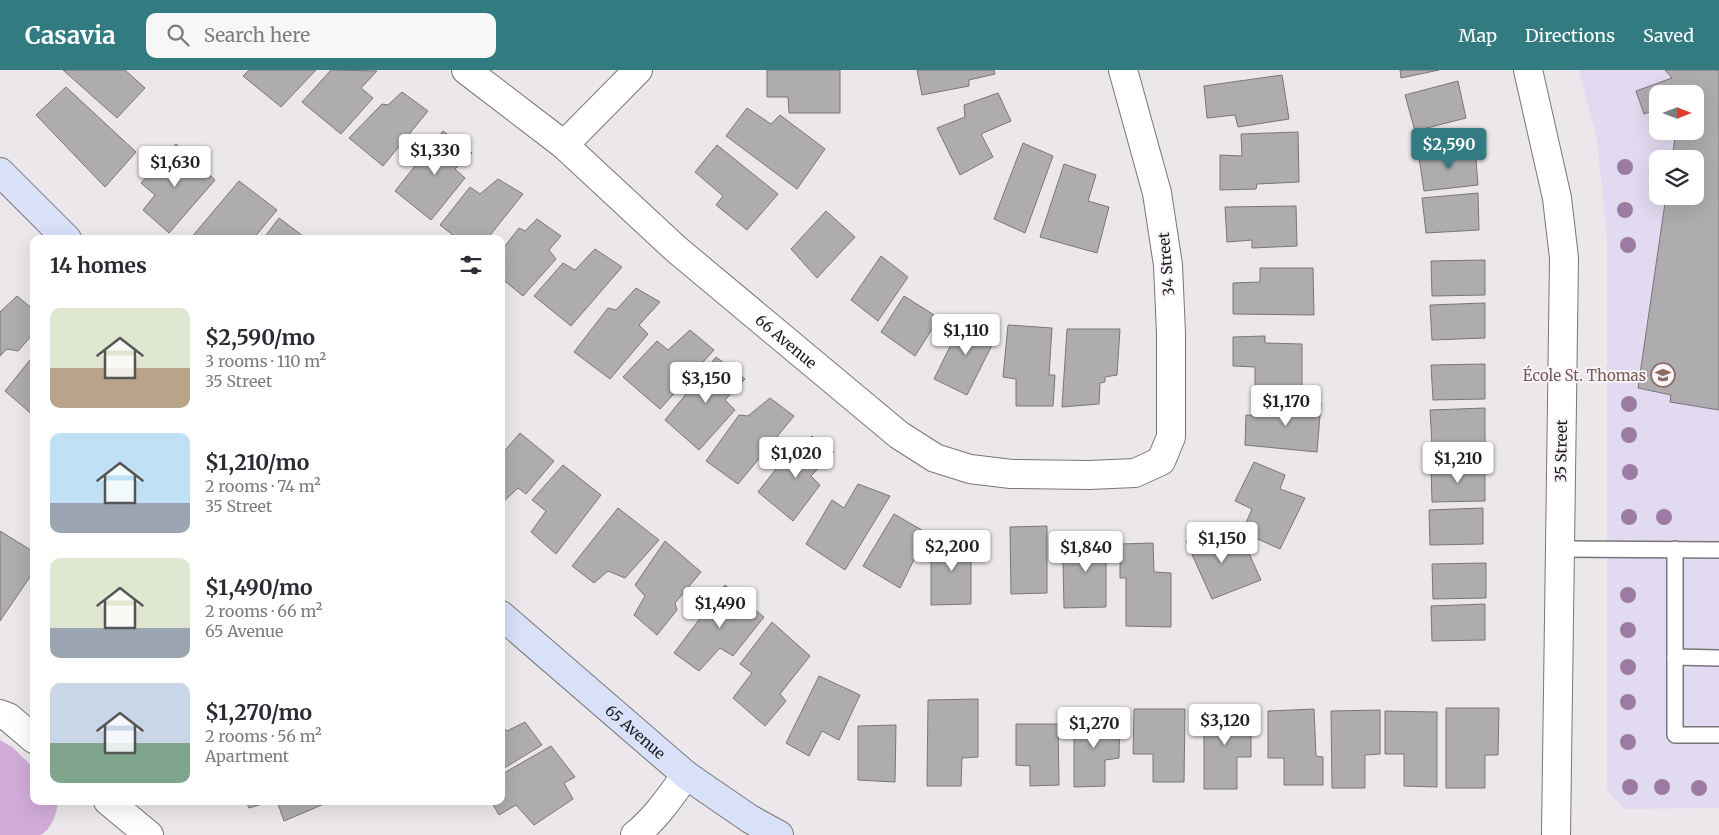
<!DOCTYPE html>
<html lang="en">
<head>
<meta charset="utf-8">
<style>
	body { margin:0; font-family:Merriweather,serif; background:#f7f7f7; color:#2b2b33; height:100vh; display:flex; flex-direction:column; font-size:19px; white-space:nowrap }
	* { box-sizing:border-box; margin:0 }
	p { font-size:16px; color:#7c7c81 }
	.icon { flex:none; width:28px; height:28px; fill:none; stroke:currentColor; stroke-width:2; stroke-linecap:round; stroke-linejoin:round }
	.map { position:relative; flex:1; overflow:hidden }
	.sheet { position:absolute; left:30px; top:165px; width:475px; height:570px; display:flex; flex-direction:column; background:#fff; border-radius:10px; box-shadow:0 5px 20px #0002 }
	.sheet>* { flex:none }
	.needle { width:32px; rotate:90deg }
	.buttons { position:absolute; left:1649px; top:15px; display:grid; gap:10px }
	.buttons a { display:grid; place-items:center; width:55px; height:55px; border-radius:10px; background:#fff; box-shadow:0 5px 20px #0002; font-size:25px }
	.price { position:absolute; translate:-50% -42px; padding:0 11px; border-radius:5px; background:#fff; color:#222; font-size:16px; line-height:32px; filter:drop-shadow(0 1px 2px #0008) }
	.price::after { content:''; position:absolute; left:50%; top:30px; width:15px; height:11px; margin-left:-8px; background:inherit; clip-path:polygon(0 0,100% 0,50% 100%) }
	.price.selected { background:#327b80; color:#fff }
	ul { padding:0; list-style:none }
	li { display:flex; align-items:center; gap:15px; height:125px; padding:0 20px }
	li span { display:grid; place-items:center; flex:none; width:140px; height:100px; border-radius:10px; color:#555 }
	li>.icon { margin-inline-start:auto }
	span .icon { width:60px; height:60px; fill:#fffc; stroke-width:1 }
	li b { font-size:21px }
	h2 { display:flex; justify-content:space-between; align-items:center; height:60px; padding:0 20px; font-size:21px }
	header { display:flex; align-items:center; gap:30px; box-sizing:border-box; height:70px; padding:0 25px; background:#327b80; color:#fff }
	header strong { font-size:24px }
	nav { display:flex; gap:28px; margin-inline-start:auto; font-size:18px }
	.search { width:350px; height:45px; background:#f7f7f7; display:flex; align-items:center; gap:12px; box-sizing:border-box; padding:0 18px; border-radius:10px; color:#7c7c81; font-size:19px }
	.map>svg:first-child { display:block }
	.education { fill:#e1daf0; fill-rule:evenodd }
	.green { fill:#d1acd9 }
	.building { fill:#afacb0; stroke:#79767a }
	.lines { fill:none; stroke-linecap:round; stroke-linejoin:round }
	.lane-casing { stroke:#79767a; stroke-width:18 }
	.street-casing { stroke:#79767a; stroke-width:30 }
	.secondary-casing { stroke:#79767a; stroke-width:30 }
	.lane { stroke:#fff; stroke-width:15 }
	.street { stroke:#fff; stroke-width:28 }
	.secondary { stroke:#d8e1f8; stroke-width:28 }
	.tree { fill:#9b7ba1 }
	.labels { text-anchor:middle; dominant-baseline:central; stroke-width:4; stroke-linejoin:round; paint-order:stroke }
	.street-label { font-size:15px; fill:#1c1b1c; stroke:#f8f4f9 }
	.education-label { font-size:15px; fill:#785e54; stroke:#f8f4f9; text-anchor:end }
</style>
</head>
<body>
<header>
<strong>Casavia</strong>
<div class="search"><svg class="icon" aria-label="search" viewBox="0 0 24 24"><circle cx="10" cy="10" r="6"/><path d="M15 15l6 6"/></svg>Search here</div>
<nav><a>Map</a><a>Directions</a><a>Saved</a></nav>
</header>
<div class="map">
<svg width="1719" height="765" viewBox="0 0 1719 765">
	<rect width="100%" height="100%" fill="#ebe7eb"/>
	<path class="education" d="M1579,0h140v738l-95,1 -17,-19v-554l-10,-96zM1658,24h37v37h-37zM1658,89h37v37h-37z"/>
	<path class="green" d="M0,670l12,7 22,21v33h24c-1,11 -6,29 -18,34 -6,0 -32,0 -40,0z"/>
	<g class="building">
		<polygon points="63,0 125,0 145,18 117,48"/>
		<polygon points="249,0 316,0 281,37 243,6"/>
		<polygon points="331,0 377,1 361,18 373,28 341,64 302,32"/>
		<polygon points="767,0 840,0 840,43 789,43 788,27 767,27"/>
		<polygon points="917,0 994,0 995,4 969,10 969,16 922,25"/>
		<polygon points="1400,0 1439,0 1401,8"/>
		<polygon points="1665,0 1719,0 1719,340 1670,332 1671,325 1638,318 1666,126 1695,126 1695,89 1672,89 1676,61 1695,61 1695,24 1658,24 1658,39 1644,44 1636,21 1672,8"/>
		<polygon points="1282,5 1289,49 1238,57 1235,45 1207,48 1204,16"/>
		<polygon points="1458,11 1466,48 1415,61 1405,25"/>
		<polygon points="66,17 136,82 105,117 36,45"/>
		<polygon points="402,22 428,41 383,96 349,68 382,34 388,35"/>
		<polygon points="998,23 1011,51 981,64 993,87 960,105 937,58 965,47 964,35"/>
		<polygon points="747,38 771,54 780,45 825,79 797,119 726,66"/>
		<polygon points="443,61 472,83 455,99 465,108 431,150 395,121"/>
		<polygon points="1298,62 1299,112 1257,114 1256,119 1220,120 1220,85 1242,86 1241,64"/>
		<polygon points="1023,73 1053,86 1025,163 994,149"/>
		<polygon points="176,74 215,110 169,163 143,140 155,125 141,113"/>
		<polygon points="717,75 778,124 747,160 716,135 723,126 695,102"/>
		<polygon points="1475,78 1478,115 1424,121 1419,87"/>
		<polygon points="1064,94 1096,105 1088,131 1109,137 1097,183 1040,167"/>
		<polygon points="498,109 523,124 487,169 458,169 440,155 470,117 480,124"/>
		<polygon points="239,111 277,140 253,169 190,169"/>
		<polygon points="1478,123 1479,160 1426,163 1422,128"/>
		<polygon points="1296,136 1297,176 1252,178 1252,170 1227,172 1225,137"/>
		<polygon points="826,141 855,167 817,208 791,179"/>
		<polygon points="279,148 307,169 263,169"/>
		<polygon points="537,149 561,166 549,180 556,189 523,226 501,208 501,181 519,158 525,161"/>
		<polygon points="595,179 622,197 571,256 534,226 563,193 575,200"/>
		<polygon points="881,186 908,207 878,251 851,230"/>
		<polygon points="1485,190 1485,225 1432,226 1431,191"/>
		<polygon points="1260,198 1313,198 1314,245 1233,244 1233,213 1260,212"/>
		<polygon points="636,218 660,232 639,255 648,264 610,309 574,282 608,238 616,240"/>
		<polygon points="17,226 34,240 34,263 18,281 7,279 0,286 0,242"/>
		<polygon points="904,226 939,248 915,286 881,262"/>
		<polygon points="1485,233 1485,268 1432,270 1430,235"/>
		<polygon points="965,246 997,265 967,325 934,309"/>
		<polygon points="1008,255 1052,258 1049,305 1055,305 1053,336 1016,336 1016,309 1003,307"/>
		<polygon points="1067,259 1120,259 1117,305 1105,307 1105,312 1100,313 1099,334 1062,337"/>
		<polygon points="690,260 714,280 660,339 623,307 657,271 668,280"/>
		<polygon points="1265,266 1265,273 1302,274 1302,321 1255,320 1255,297 1233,296 1233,267"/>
		<polygon points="34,285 34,346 5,321"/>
		<polygon points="716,287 745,309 725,330 735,340 699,380 665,350"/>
		<polygon points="1485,294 1485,329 1433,330 1431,295"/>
		<polygon points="770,328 794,346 738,414 706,391 739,345 748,346"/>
		<polygon points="1272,329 1321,333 1317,382 1245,375 1246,345 1272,346"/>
		<polygon points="1485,338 1485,374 1432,375 1430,340"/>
		<polygon points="520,363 554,391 526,424 518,418 501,434 501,385"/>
		<polygon points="812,366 834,382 811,406 820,415 793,451 758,422 786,386 792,390"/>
		<polygon points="1254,392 1285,405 1280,419 1305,428 1280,479 1242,462 1252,439 1235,431"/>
		<polygon points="563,395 601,425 556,484 531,462 546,441 532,430"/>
		<polygon points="1485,395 1485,431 1432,432 1431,397"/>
		<polygon points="858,414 890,426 845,500 806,474 832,430 844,438"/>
		<polygon points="618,438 659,470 625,508 608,501 594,513 572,496"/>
		<polygon points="1483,438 1483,474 1430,475 1429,440"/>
		<polygon points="894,444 927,463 900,518 863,496"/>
		<polygon points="1047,456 1047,523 1011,524 1010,457"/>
		<polygon points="1213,457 1223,474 1230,473 1234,479 1246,477 1261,510 1212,529 1186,471"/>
		<polygon points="0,461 34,482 34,501 0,551"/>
		<polygon points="1076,462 1106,463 1106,537 1064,538 1063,490 1076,490"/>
		<polygon points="971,466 971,534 931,535 931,484 938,483 939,467"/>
		<polygon points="665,471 701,502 675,533 677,540 657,565 634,545 645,526 635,515"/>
		<polygon points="1153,473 1154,502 1171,503 1171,557 1126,556 1126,508 1120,508 1120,474"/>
		<polygon points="1486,493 1486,528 1433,529 1432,494"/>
		<polygon points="725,515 764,547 733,586 720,578 699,601 674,583"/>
		<polygon points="1485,534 1485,570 1432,571 1431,536"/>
		<polygon points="772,552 810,586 780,624 786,631 765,656 733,628 752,603 740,594"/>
		<polygon points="819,606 860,625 839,670 822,661 809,686 786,673"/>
		<polygon points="978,629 978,687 962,688 961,716 927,716 928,630"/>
		<polygon points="1446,638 1499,638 1498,685 1485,685 1485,718 1446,718"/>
		<polygon points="1134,639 1185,639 1184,712 1153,712 1153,684 1133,684"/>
		<polygon points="1314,639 1316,686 1323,687 1323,715 1284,715 1284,688 1268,688 1268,641"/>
		<polygon points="1204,640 1251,640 1251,687 1237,687 1237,719 1204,719"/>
		<polygon points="1380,640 1380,684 1365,685 1365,718 1332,718 1331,641"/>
		<polygon points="1385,641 1437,642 1437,717 1404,716 1404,684 1385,684"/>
		<polygon points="1074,647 1120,647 1119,688 1105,690 1105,716 1074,717"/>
		<polygon points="525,652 542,675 501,700 501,656 507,661"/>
		<polygon points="1016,654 1058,654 1059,715 1030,716 1030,696 1016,695"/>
		<polygon points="896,655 895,712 858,710 858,656"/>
		<polygon points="551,676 575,707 564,713 573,729 534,755 516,735 499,745 491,731 501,731 501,716 504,714 504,703"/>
		<polygon points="246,731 273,731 249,738"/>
		<polygon points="277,731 331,731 284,751"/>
	</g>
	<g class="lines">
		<g class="lane-casing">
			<g id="lane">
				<polyline points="1559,479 1719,480"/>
				<polyline points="1675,479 1675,587 1719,588"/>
				<polyline points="1675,587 1675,665 1719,665"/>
			</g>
		</g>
		<g class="street-casing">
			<g id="street">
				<path id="s1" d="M466,0l98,75 112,104 223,186 36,23 35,11 41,5 78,1 46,-2 26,-12 10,-24v-104l-3,-68 -11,-72 -34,-123"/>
				<polyline points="1528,0 1557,128 1564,188 1556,765"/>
				<polyline points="564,75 638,0"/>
				<polyline points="0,644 8,647 34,669"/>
				<polyline points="108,731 149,765"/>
				<path d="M635,765c21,-17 35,-38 51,-60"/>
			</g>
		</g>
		<g class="secondary-casing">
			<g id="secondary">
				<polyline points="0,102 67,169"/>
				<path id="s2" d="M501,545l185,160 64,44 29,16"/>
			</g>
		</g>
		<use href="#lane" class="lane"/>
		<use href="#street" class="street"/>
		<use href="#secondary" class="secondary"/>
	</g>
	<g class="tree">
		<circle cx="1625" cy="97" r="8"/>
		<circle cx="1625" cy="140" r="8"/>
		<circle cx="1628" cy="175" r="8"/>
		<circle cx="1629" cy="334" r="8"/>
		<circle cx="1629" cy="365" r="8"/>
		<circle cx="1630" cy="402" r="8"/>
		<circle cx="1629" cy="447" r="8"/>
		<circle cx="1664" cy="447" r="8"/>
		<circle cx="1628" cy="525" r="8"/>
		<circle cx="1628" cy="560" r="8"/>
		<circle cx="1628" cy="597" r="8"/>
		<circle cx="1628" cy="632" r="8"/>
		<circle cx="1628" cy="672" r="8"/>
		<circle cx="1630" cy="717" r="8"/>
		<circle cx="1662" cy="717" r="8"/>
		<circle cx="1699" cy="718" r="8"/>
	</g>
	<defs>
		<g id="school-ring" transform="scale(1.25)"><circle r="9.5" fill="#f8f4f9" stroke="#8d6e63" stroke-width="1.5"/><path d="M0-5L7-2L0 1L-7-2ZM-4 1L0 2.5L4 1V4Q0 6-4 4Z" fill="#8d6e63"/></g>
	</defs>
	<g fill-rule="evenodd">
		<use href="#school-ring" x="1663" y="305"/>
	</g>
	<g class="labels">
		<g class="street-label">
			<text transform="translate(1166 194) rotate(-95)">34 Street</text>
			<text stroke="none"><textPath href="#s1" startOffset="420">66 Avenue</textPath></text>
			<text transform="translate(1561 381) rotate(-89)">35 Street</text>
			<text stroke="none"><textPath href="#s2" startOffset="178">65 Avenue</textPath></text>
		</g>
		<g class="education-label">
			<text x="1646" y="305">École St. Thomas</text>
		</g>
	</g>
</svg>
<div class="buttons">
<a><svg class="needle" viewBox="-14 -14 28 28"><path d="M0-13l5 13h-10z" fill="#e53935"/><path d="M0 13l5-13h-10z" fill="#7c7c81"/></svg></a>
<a><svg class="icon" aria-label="layers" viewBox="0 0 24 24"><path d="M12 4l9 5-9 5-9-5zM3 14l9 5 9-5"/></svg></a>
</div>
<b class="price selected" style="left:1449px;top:100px">$2,590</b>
<b class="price" style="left:435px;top:106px">$1,330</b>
<b class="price" style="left:175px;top:118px">$1,630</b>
<b class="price" style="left:966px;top:286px">$1,110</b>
<b class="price" style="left:706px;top:334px">$3,150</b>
<b class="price" style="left:1286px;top:357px">$1,170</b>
<b class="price" style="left:796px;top:409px">$1,020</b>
<b class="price" style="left:1458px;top:414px">$1,210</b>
<b class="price" style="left:1222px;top:494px">$1,150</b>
<b class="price" style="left:952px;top:502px">$2,200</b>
<b class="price" style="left:1086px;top:503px">$1,840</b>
<b class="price" style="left:720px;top:559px">$1,490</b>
<b class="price" style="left:1225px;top:676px">$3,120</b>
<b class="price" style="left:1094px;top:679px">$1,270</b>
<section class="sheet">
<h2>14 homes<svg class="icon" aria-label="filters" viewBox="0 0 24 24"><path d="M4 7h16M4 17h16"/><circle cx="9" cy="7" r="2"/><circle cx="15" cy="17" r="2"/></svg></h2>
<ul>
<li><span style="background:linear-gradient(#dfe7d0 60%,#b9a48a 0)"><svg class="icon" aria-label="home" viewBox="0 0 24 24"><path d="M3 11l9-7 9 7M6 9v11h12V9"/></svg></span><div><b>$2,590/mo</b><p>3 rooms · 110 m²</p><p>35 Street</p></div></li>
<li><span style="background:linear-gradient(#bfe0f5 70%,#9aa5b1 0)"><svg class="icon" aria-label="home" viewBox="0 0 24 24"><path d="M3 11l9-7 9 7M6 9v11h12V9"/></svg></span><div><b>$1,210/mo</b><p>2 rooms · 74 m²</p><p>35 Street</p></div></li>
<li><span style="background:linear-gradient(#dfe7d0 70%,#9aa5b1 0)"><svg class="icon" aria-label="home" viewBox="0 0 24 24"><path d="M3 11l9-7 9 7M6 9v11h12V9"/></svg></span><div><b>$1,490/mo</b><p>2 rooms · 66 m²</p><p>65 Avenue</p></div></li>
<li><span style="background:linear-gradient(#c9d6e8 60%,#7fa58c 0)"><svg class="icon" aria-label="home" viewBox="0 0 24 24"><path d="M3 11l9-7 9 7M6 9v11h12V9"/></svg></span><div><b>$1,270/mo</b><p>2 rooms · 56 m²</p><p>Apartment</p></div></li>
</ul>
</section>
</div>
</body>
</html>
